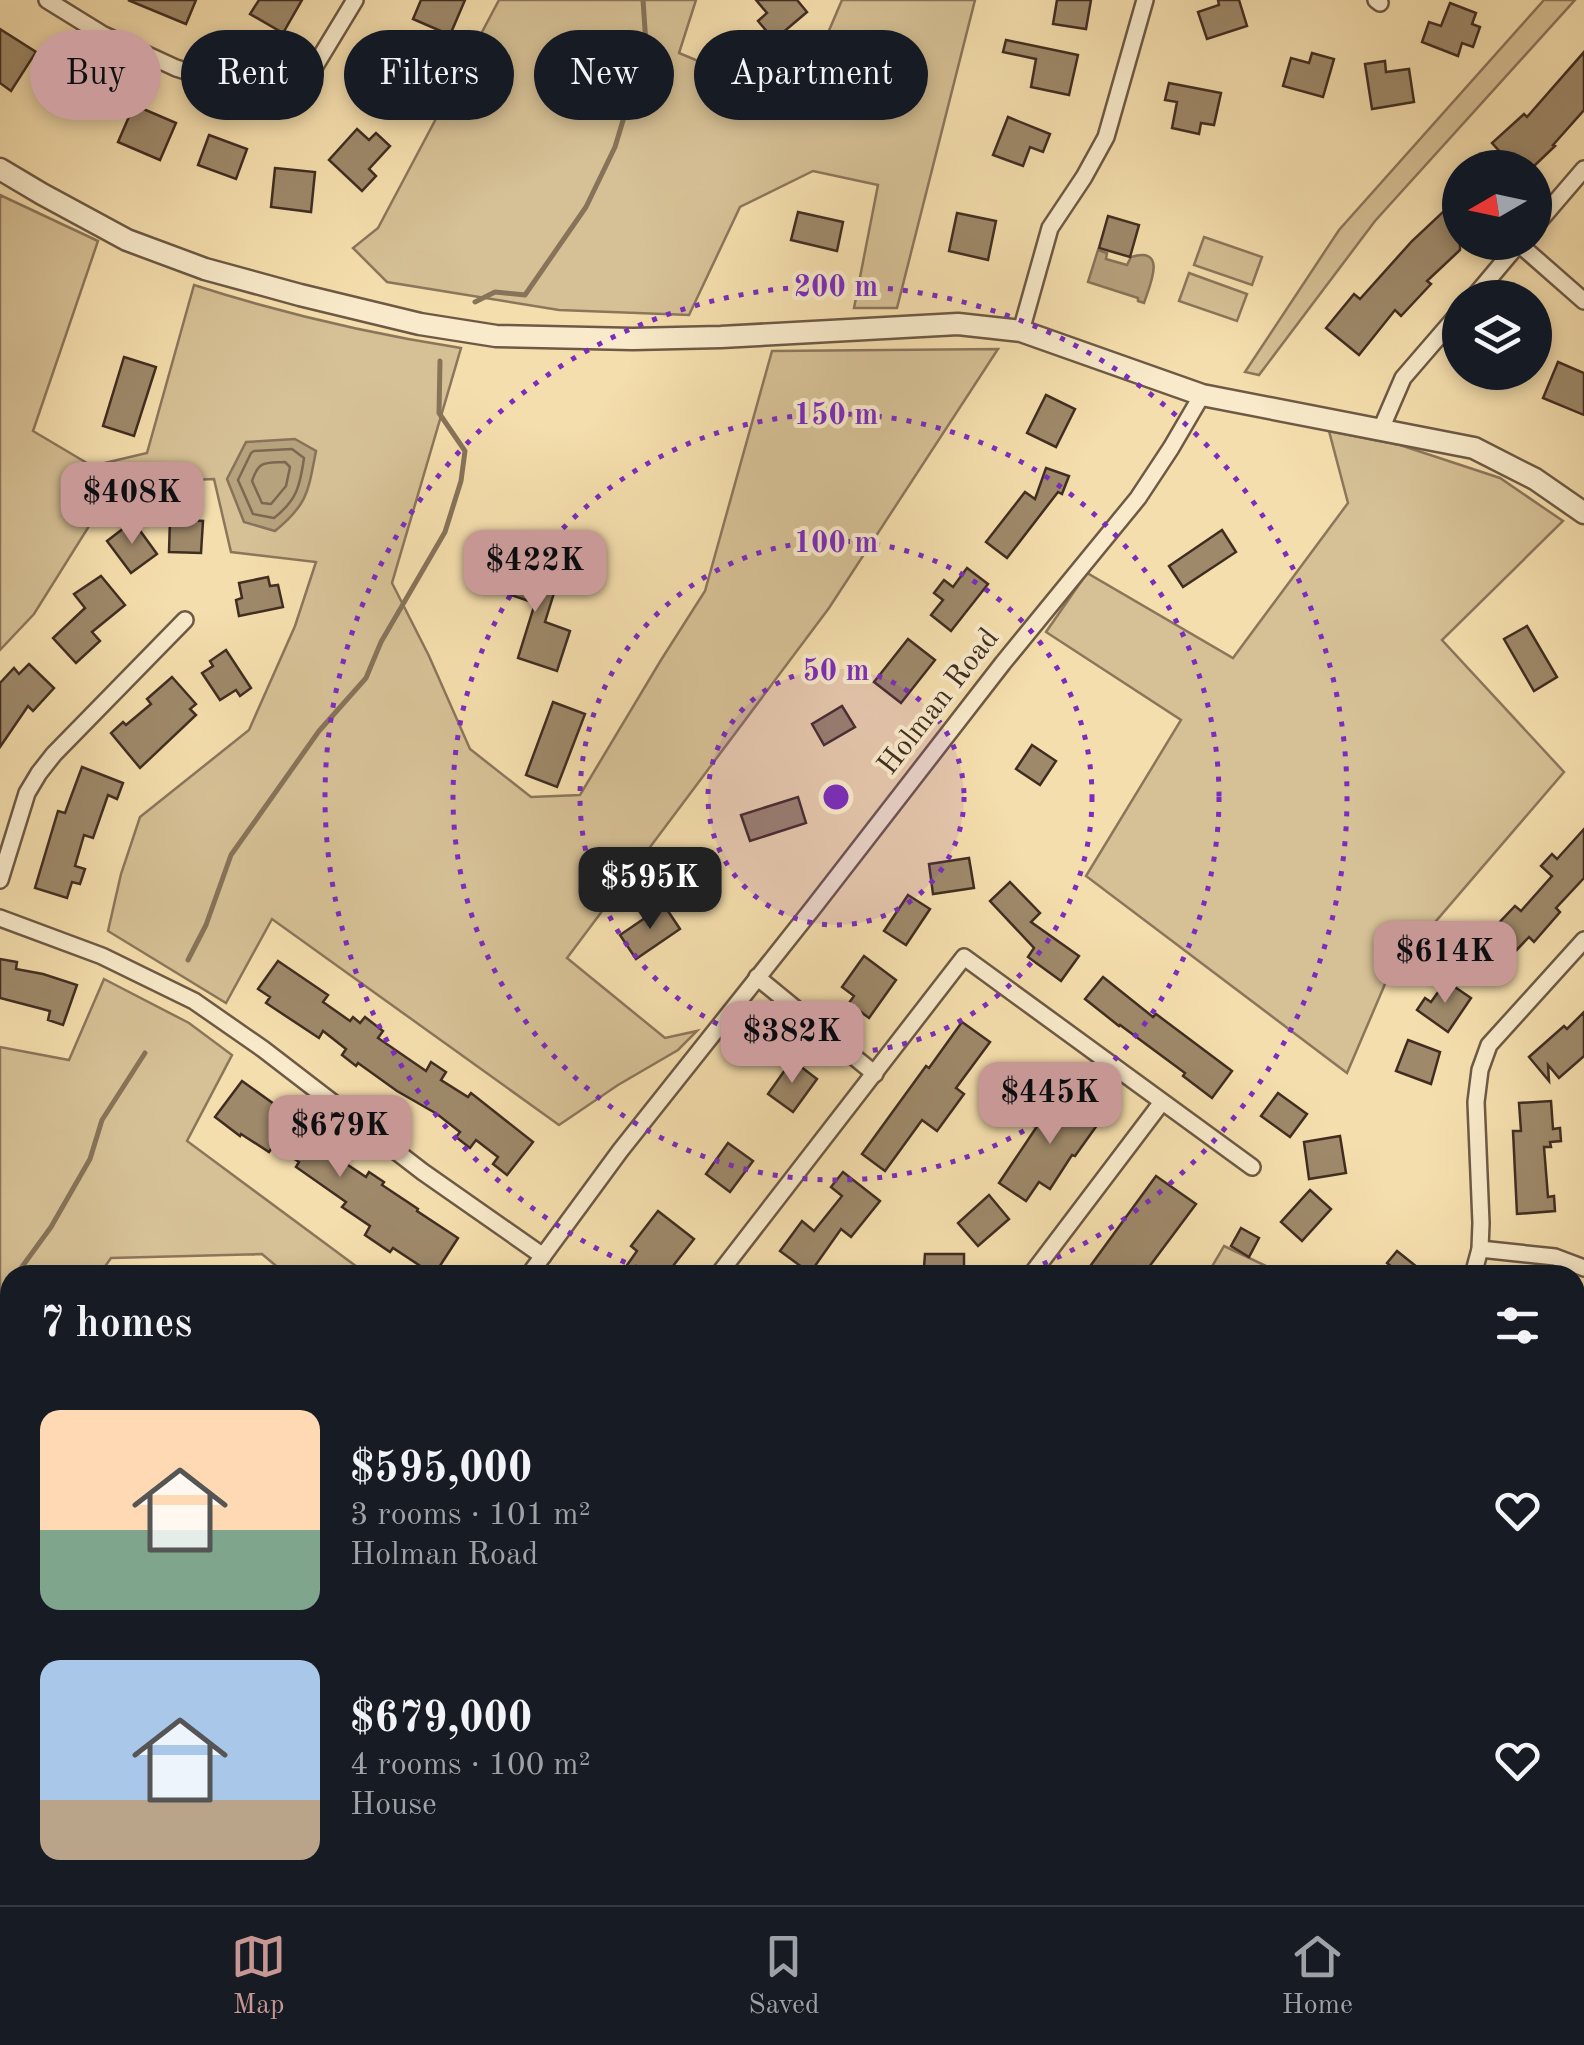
<!DOCTYPE html>
<html lang="en">
<head>
<meta charset="utf-8">
<style>
	body { margin:0; font-family:"Old Standard TT",serif; background:#242831; color:#f1f3f6; height:100vh; display:flex; flex-direction:column; font-size:38px; white-space:nowrap }
	* { box-sizing:border-box; margin:0 }
	p { font-size:32px; color:#9ea1a6 }
	.icon { flex:none; width:55px; height:55px; fill:none; stroke:currentColor; stroke-width:2; stroke-linecap:round; stroke-linejoin:round }
	.map { position:relative; flex:1; overflow:hidden }
	.panel { position:absolute; left:0px; top:1265px; width:1585px; height:640px; display:flex; flex-direction:column; background:#171b24; border-radius:30px 30px 0 0; box-shadow:0 5px 15px #0003 }
	.panel>* { flex:none }
	.guide { position:absolute; left:30px; top:30px; width:1000px; height:90px; display:flex; gap:20px }
	.needle { width:65px; rotate:261deg }
	.tools { position:absolute; left:1442px; top:150px; display:grid; gap:20px }
	.tools a { display:grid; place-items:center; width:110px; height:110px; border-radius:50%; background:#171b24; box-shadow:0 5px 15px #0003; font-size:50px }
	.price { position:absolute; translate:-50% -85px; padding:0 22px; border-radius:20px; background:#c59692; color:#111; font-size:32px; line-height:65px; filter:drop-shadow(0 2px 5px #0008) }
	.price::after { content:''; position:absolute; left:50%; top:60px; width:30px; height:22px; margin-left:-15px; background:inherit; clip-path:polygon(0 0,100% 0,50% 100%) }
	.price.current { background:#222; color:#fff }
	ul { padding:0; list-style:none }
	li { display:flex; align-items:center; gap:30px; height:250px; padding:0 40px }
	li span { display:grid; place-items:center; flex:none; width:280px; height:200px; border-radius:20px; color:#555 }
	li>.icon { margin-inline-start:auto }
	span .icon { width:120px; height:120px; fill:#fffc; stroke-width:1 }
	li b { font-size:42px }
	h2 { display:flex; justify-content:space-between; align-items:center; height:120px; padding:0 40px; font-size:42px }
	.pill { padding:0 35px; border-radius:45px; background:#171b24; box-shadow:0 5px 15px #0003; font-size:35px; line-height:90px }
	.pill.current { background:#c59692; color:#111 }
	.dock { display:flex; justify-content:space-around; align-items:center; height:140px; border-top:2px solid #363941; background:#171b24; font-size:28px; color:#9ea1a6 }
	.dock a { display:grid; justify-items:center; gap:5px }
	.dock .current { color:#c59692 }
	.map>svg:first-child { display:block }
	.green { fill:#d6c095; stroke:#8b765c; stroke-width:2.5 }
	.water { fill:#b7a27e; stroke:#877359; stroke-width:2.5 }
	.lines { fill:none; stroke-linecap:round; stroke-linejoin:round }
	.shore { stroke:#7c6850; stroke-width:2.5 }
	.stream { stroke:#877359; stroke-width:5 }
	.building { fill:#9e896a; stroke:#402d22; stroke-width:2.5 }
	.minor-casing { stroke:#6d5945; stroke-width:20 }
	.tertiary-casing { stroke:#6d5945; stroke-width:25 }
	.minor { stroke:#f8eaca; stroke-width:15 }
	.tertiary { stroke:#f8eaca; stroke-width:20 }
	.ring { fill:none; stroke:#7b2cbf; stroke-width:5; stroke-dasharray:5 10 }
	.labels { text-anchor:middle; dominant-baseline:central; stroke-width:8; stroke-linejoin:round; paint-order:stroke }
	.street-label { font-size:30px; fill:#402d22; stroke:#f8eaca }
	.centre { fill:#7b2cbf; stroke:#f8eaca; stroke-width:5 }
	.ring-label { font-size:30px; text-anchor:middle; font-weight:bold; fill:#7b2cbf; stroke:#f8eaca; stroke-width:8; stroke-linejoin:round; paint-order:stroke }
</style>
</head>
<body>
<div class="map">
<svg width="1584" height="1905" viewBox="0 0 1584 1905">
	<rect width="100%" height="100%" fill="#f5dead"/>
	<filter id="stains"><feTurbulence type="fractalNoise" baseFrequency=".002" numOctaves="4"/><feColorMatrix values="0 0 0 0 .2 0 0 0 0 .09 0 0 0 0 .02 0 0 0 .5 -.17"/></filter>
	<radialGradient id="worn" r=".72"><stop offset=".6" stop-color="#630" stop-opacity="0"/><stop offset="1" stop-color="#630" stop-opacity=".3"/></radialGradient>
	<g class="green">
		<polygon points="499,0 696,0 679,53 798,103 842,0 975,0 897,308 854,308 878,185 813,171 740,207 689,315 559,310 387,282 353,248 378,228"/>
		<polygon points="1544,0 1575,0 1375,221 1259,375 1245,372 1339,230"/>
		<path d="M0,195l98,46 -65,190 59,35 55,-13 47,-168c87,28 177,49 267,63l-69,235 37,73 41,93 61,48 49,-2 81,-135 44,-69 67,-240 226,-2 -169,259 -262,350 98,80 32,-7 -19,19 -60,35 -59,40 -287,-206 -46,84 -118,-72 13,-57 19,-57 109,-87 46,-104 21,-64 -85,-10 -17,-73 -70,3 -55,44 -55,88 -34,36z"/>
		<polygon points="1204,237 1262,257 1252,285 1194,265"/>
		<polygon points="1189,273 1247,294 1237,321 1179,301"/>
		<polygon points="1329,431 1400,445 1500,478 1563,521 1442,640 1564,772 1388,977 1347,1073 1086,876 1181,720 1046,632 1087,573 1233,658 1348,503"/>
		<polygon points="104,979 189,1023 232,1055 187,1141 368,1275 287,1275 262,1254 111,1258 99,1275 10,1275 10,1407 1,1419 0,1427 0,1047 69,1060"/>
		<polygon points="1224,1246 1285,1275 1207,1275"/>
		<polygon points="1584,1500 1584,1905 1086,1905 1106,1895 1575,1895 1575,1502"/>
		<polygon points="0,1718 10,1719 10,1890 6,1895 0,1881"/>
		<polygon points="199,1895 273,1895 272,1905 196,1905"/>
		<polygon points="319,1895 548,1895 548,1905 318,1905"/>
	</g>
	<g class="water">
		<path d="M1098,250l9,3 -1,6 21,6 4,-8c37,-11 19,28 13,46l-6,-2v-3l-50,-16z"/>
		<path d="M295,439l21,12c-8,41 -8,53 -41,80l-31,-9 -17,-43 19,-37z"/>
	</g>
	<g class="lines">
		<g class="shore">
			<path d="M292,449l12,9c-4,28 -7,42 -30,60l-21,-4 -15,-34 13,-27 3,-2z"/>
			<path d="M285,462l5,5 -4,19 -15,18 -9,-1 -10,-22c7,-21 13,-18 33,-19z"/>
		</g>
		<g class="stream">
			<polyline points="475,302 495,292 525,295 586,207 615,147 646,44 643,0"/>
			<polyline points="188,960 206,925 231,855 319,731 366,678 381,642 445,532 461,481 465,451 439,413 440,361"/>
			<polyline points="16,1275 51,1227 90,1159 102,1120 145,1053"/>
			<polyline points="0,1307 10,1287"/>
			<polyline points="1575,1559 1584,1553"/>
			<polyline points="1307,1905 1313,1895"/>
		</g>
	</g>
	<g class="building">
		<polygon points="128,0 196,0 186,24"/>
		<polygon points="259,0 302,0 283,33 250,14"/>
		<polygon points="421,0 465,0 450,35 413,19"/>
		<polygon points="756,0 797,0 807,12 774,40 758,21 767,13"/>
		<polygon points="1057,0 1091,0 1086,29 1053,24"/>
		<polygon points="1218,0 1239,0 1247,26 1207,39 1198,12 1219,5"/>
		<polygon points="1450,3 1476,13 1472,24 1480,27 1473,47 1462,43 1458,56 1422,42 1429,22 1441,26"/>
		<polygon points="0,29 36,52 11,91 0,83"/>
		<polygon points="1006,40 1078,55 1069,95 1031,87 1036,59 1003,52"/>
		<polygon points="390,47 429,74 402,112 363,85"/>
		<polygon points="1584,52 1584,110 1553,145 1555,146 1532,168 1515,168 1492,143 1524,114 1527,117"/>
		<polygon points="1312,53 1334,59 1323,97 1283,86 1291,58 1309,63"/>
		<polygon points="66,61 105,81 88,113 49,93"/>
		<polygon points="1385,61 1386,72 1409,69 1414,102 1372,109 1365,64"/>
		<polygon points="1169,83 1221,93 1214,125 1201,123 1199,134 1172,128 1177,102 1165,100"/>
		<polygon points="134,105 176,123 160,160 118,142"/>
		<polygon points="1008,117 1050,134 1043,152 1030,147 1023,166 993,155"/>
		<polygon points="357,129 369,140 376,133 390,146 369,169 376,176 362,191 329,160"/>
		<polygon points="209,135 247,149 236,179 198,165"/>
		<polygon points="275,168 315,172 311,212 271,207"/>
		<polygon points="1460,200 1460,250 1427,281 1431,284 1401,316 1395,310 1359,355 1326,328 1354,294 1360,299 1412,241 1445,210 1448,214"/>
		<polygon points="798,212 843,222 837,251 791,240"/>
		<polygon points="957,213 996,221 988,260 949,251"/>
		<polygon points="1108,216 1139,225 1130,257 1099,248"/>
		<polygon points="124,357 156,367 134,436 103,426"/>
		<polygon points="1558,362 1584,373 1584,415 1543,398"/>
		<polygon points="1046,395 1075,409 1056,447 1027,433"/>
		<polygon points="1046,468 1069,476 1062,494 1058,492 1007,558 986,542 1025,492 1035,499"/>
		<polygon points="170,519 203,521 201,553 169,552"/>
		<polygon points="133,521 157,554 131,573 107,541"/>
		<polygon points="1222,530 1236,552 1183,587 1169,566"/>
		<polygon points="502,562 558,580 545,622 570,631 557,671 518,658 535,603 493,589"/>
		<polygon points="967,568 988,584 951,631 931,615 943,600 934,593 944,580 953,587"/>
		<polygon points="101,576 125,605 92,632 100,641 76,663 53,638 85,608 74,594"/>
		<polygon points="268,577 270,586 278,585 283,607 239,616 236,600 242,598 239,583"/>
		<polygon points="1527,626 1557,677 1534,691 1504,639"/>
		<polygon points="908,639 935,660 901,703 874,682"/>
		<polygon points="226,650 251,688 240,696 236,690 220,700 202,673 213,666 210,661"/>
		<polygon points="29,664 54,688 33,711 28,706 0,747 0,683 14,668 19,674"/>
		<polygon points="172,677 196,704 190,709 196,715 140,768 111,733 123,722 126,725 151,704 147,699"/>
		<polygon points="553,702 585,714 557,787 526,775"/>
		<polygon points="842,706 855,727 824,745 812,724"/>
		<polygon points="1032,745 1056,761 1040,785 1016,769"/>
		<polygon points="82,767 123,783 117,799 108,795 93,838 84,835 75,866 85,869 80,884 72,882 67,898 35,888 58,811 65,813"/>
		<polygon points="798,797 806,823 750,841 741,815"/>
		<polygon points="1584,829 1584,878 1556,908 1560,912 1534,942 1529,937 1485,983 1458,956 1468,945 1473,950 1515,906 1521,911 1552,876 1541,866 1552,854 1557,859"/>
		<polygon points="969,858 974,888 933,894 929,864"/>
		<polygon points="1010,882 1040,913 1031,922 1079,956 1061,981 1028,957 1034,948 990,901"/>
		<polygon points="908,895 930,909 906,945 884,931"/>
		<polygon points="664,905 680,929 636,959 620,935"/>
		<polygon points="864,956 896,980 869,1018 849,1003 854,996 842,987"/>
		<polygon points="0,959 17,962 16,969 43,974 77,985 63,1025 48,1020 50,1011 0,998"/>
		<polygon points="278,961 328,995 323,1002 350,1021 353,1017 360,1023 365,1017 383,1031 378,1038 426,1071 431,1062 446,1072 441,1080 468,1097 471,1093 533,1142 507,1175 493,1164 498,1157 476,1140 470,1148 456,1137 460,1132 437,1114 397,1091 358,1063 356,1066 342,1055 346,1049 323,1031 319,1038 266,1003 270,997 258,989"/>
		<polygon points="1103,977 1153,1017 1156,1014 1232,1071 1212,1098 1183,1076 1185,1073 1120,1025 1119,1026 1085,999"/>
		<polygon points="1446,981 1471,998 1448,1032 1417,1010 1425,998 1431,1002"/>
		<polygon points="1584,1012 1584,1056 1559,1078 1548,1065 1549,1081 1529,1057 1564,1026 1567,1029"/>
		<polygon points="962,1022 990,1042 956,1088 964,1094 937,1131 922,1120 885,1171 862,1154 926,1066 929,1068"/>
		<polygon points="1408,1040 1440,1052 1431,1084 1396,1071"/>
		<polygon points="792,1060 817,1079 793,1112 768,1094"/>
		<polygon points="242,1081 306,1127 305,1130 343,1159 342,1161 366,1177 369,1172 384,1182 382,1185 418,1209 417,1211 458,1238 434,1275 393,1248 390,1252 365,1235 370,1226 342,1207 346,1202 296,1167 299,1162 274,1145 269,1152 241,1134 240,1136 215,1117"/>
		<polygon points="1060,1092 1100,1121 1075,1156 1072,1155 1050,1189 1039,1182 1026,1201 999,1183"/>
		<polygon points="1278,1093 1307,1114 1290,1137 1261,1116"/>
		<polygon points="1551,1101 1553,1129 1560,1128 1561,1141 1550,1142 1551,1147 1544,1147 1548,1197 1554,1196 1555,1211 1517,1214 1513,1131 1521,1131 1519,1103"/>
		<polygon points="1340,1136 1346,1173 1309,1179 1304,1142"/>
		<polygon points="728,1143 753,1161 730,1192 706,1174"/>
		<polygon points="843,1172 880,1201 851,1237 841,1229 810,1273 780,1251 802,1221 814,1231 842,1196 831,1187"/>
		<polygon points="1156,1176 1196,1204 1143,1275 1105,1275 1091,1265"/>
		<polygon points="1310,1190 1331,1209 1302,1241 1281,1222"/>
		<polygon points="989,1195 1009,1219 978,1246 958,1223"/>
		<polygon points="658,1211 694,1239 666,1275 620,1275 637,1251 631,1246"/>
		<polygon points="1241,1228 1259,1238 1249,1257 1231,1246"/>
		<polygon points="1397,1251 1427,1275 1386,1275 1392,1267 1387,1263"/>
		<polygon points="925,1254 964,1254 964,1275 931,1275 931,1267 924,1267"/>
	</g>
	<g class="lines">
		<g class="minor-casing">
			<g id="minor">
				<polyline points="47,0 102,34 176,68 292,104 355,0"/>
				<polyline points="1376,0 1380,3"/>
				<polyline points="1535,226 1584,169"/>
				<polyline points="1519,244 1584,301"/>
				<polyline points="1473,298 1520,242"/>
				<polyline points="1021,331 1050,228 1084,177 1106,137 1145,0"/>
				<polyline points="1381,429 1403,378 1460,312"/>
				<polyline points="0,880 27,793 39,773 54,754 185,620"/>
				<polyline points="0,918 102,956 194,1001 263,1049 423,1172 543,1256"/>
				<polyline points="757,977 875,1074"/>
				<polyline points="1480,1249 1555,1257 1584,1268"/>
				<polyline points="529,1275 620,1151 813,908 1003,663 1138,498 1171,448 1202,395"/>
				<polyline points="718,1275 964,957 1252,1167"/>
				<polyline points="1031,1275 1162,1102"/>
				<polyline points="1473,1275 1480,1249 1481,1223 1476,1102 1480,1070 1489,1045 1584,940"/>
				<polyline points="32,1905 40,1895"/>
				<polyline points="293,1905 294,1895"/>
				<polyline points="915,1905 924,1895"/>
			</g>
		</g>
		<g class="tertiary-casing">
			<polyline id="tertiary" points="0,169 42,194 127,240 205,269 300,295 420,324 496,336 633,339 721,337 958,324 1021,331 1202,395 1474,448 1535,479 1584,513"/>
		</g>
		<use href="#minor" class="minor"/>
		<use href="#tertiary" class="tertiary"/>
	</g>
	<circle cx="836" cy="797" r="128" fill="#7b2cbf" fill-opacity=".12"/>
	<g class="ring">
		<circle cx="836" cy="797" r="128"/>
		<circle cx="836" cy="797" r="256"/>
		<circle cx="836" cy="797" r="383"/>
		<path d="M653 1274A511 511 0 1 1 1019 1274"/>
	</g>
	<g class="labels">
		<g class="street-label">
			<text transform="translate(939 702) rotate(-52)">Holman Road</text>
		</g>
	</g>
	<circle cx="836" cy="797" r="15" class="centre"/>
	<g class="ring-label">
		<text x="836" y="296">200 m</text>
		<text x="836" y="424">150 m</text>
		<text x="836" y="552">100 m</text>
		<text x="836" y="680">50 m</text>
	</g>
	<rect width="100%" height="100%" filter="url(#stains)"/>
	<rect width="100%" height="100%" fill="url(#worn)"/>
</svg>
<div class="tools">
<a><svg class="needle" viewBox="-14 -14 28 28"><path d="M0-13l5 13h-10z" fill="#e53935"/><path d="M0 13l5-13h-10z" fill="#9ea1a6"/></svg></a>
<a><svg class="icon" aria-label="layers" viewBox="0 0 24 24"><path d="M12 4l9 5-9 5-9-5zM3 14l9 5 9-5"/></svg></a>
</div>
<b class="price" style="left:132px;top:547px">$408K</b>
<b class="price" style="left:535px;top:615px">$422K</b>
<b class="price current" style="left:650px;top:932px">$595K</b>
<b class="price" style="left:1445px;top:1006px">$614K</b>
<b class="price" style="left:792px;top:1086px">$382K</b>
<b class="price" style="left:1050px;top:1147px">$445K</b>
<b class="price" style="left:340px;top:1180px">$679K</b>
<div class="guide">
<a class="pill current">Buy</a>
<a class="pill">Rent</a>
<a class="pill">Filters</a>
<a class="pill">New</a>
<a class="pill">Apartment</a>
</div>
<section class="panel">
<h2>7 homes<svg class="icon" aria-label="filters" viewBox="0 0 24 24"><path d="M4 7h16M4 17h16"/><circle cx="9" cy="7" r="2"/><circle cx="15" cy="17" r="2"/></svg></h2>
<ul>
<li><span style="background:linear-gradient(#ffd9b3 60%,#7fa58c 0)"><svg class="icon" aria-label="home" viewBox="0 0 24 24"><path d="M3 11l9-7 9 7M6 9v11h12V9"/></svg></span><div><b>$595,000</b><p>3 rooms · 101 m²</p><p>Holman Road</p></div><svg class="icon" aria-label="heart" viewBox="0 0 24 24"><path d="M12 20l-8-8c-3-5 5-10 8-4 3-6 11-1 8 4z"/></svg></li>
<li><span style="background:linear-gradient(#a9c7e8 70%,#b9a48a 0)"><svg class="icon" aria-label="home" viewBox="0 0 24 24"><path d="M3 11l9-7 9 7M6 9v11h12V9"/></svg></span><div><b>$679,000</b><p>4 rooms · 100 m²</p><p>House</p></div><svg class="icon" aria-label="heart" viewBox="0 0 24 24"><path d="M12 20l-8-8c-3-5 5-10 8-4 3-6 11-1 8 4z"/></svg></li>
</ul>
</section>
</div>
<nav class="dock">
<a class="current"><svg class="icon" aria-label="map" viewBox="0 0 24 24"><path d="M3 6l6-2 6 2 6-2v14l-6 2-6-2-6 2zM9 4v14M15 6v14"/></svg>Map</a>
<a><svg class="icon" aria-label="saved" viewBox="0 0 24 24"><path d="M7 4h10v16l-5-4-5 4z"/></svg>Saved</a>
<a><svg class="icon" aria-label="home" viewBox="0 0 24 24"><path d="M3 11l9-7 9 7M6 9v11h12V9"/></svg>Home</a>
</nav>
</body>
</html>
